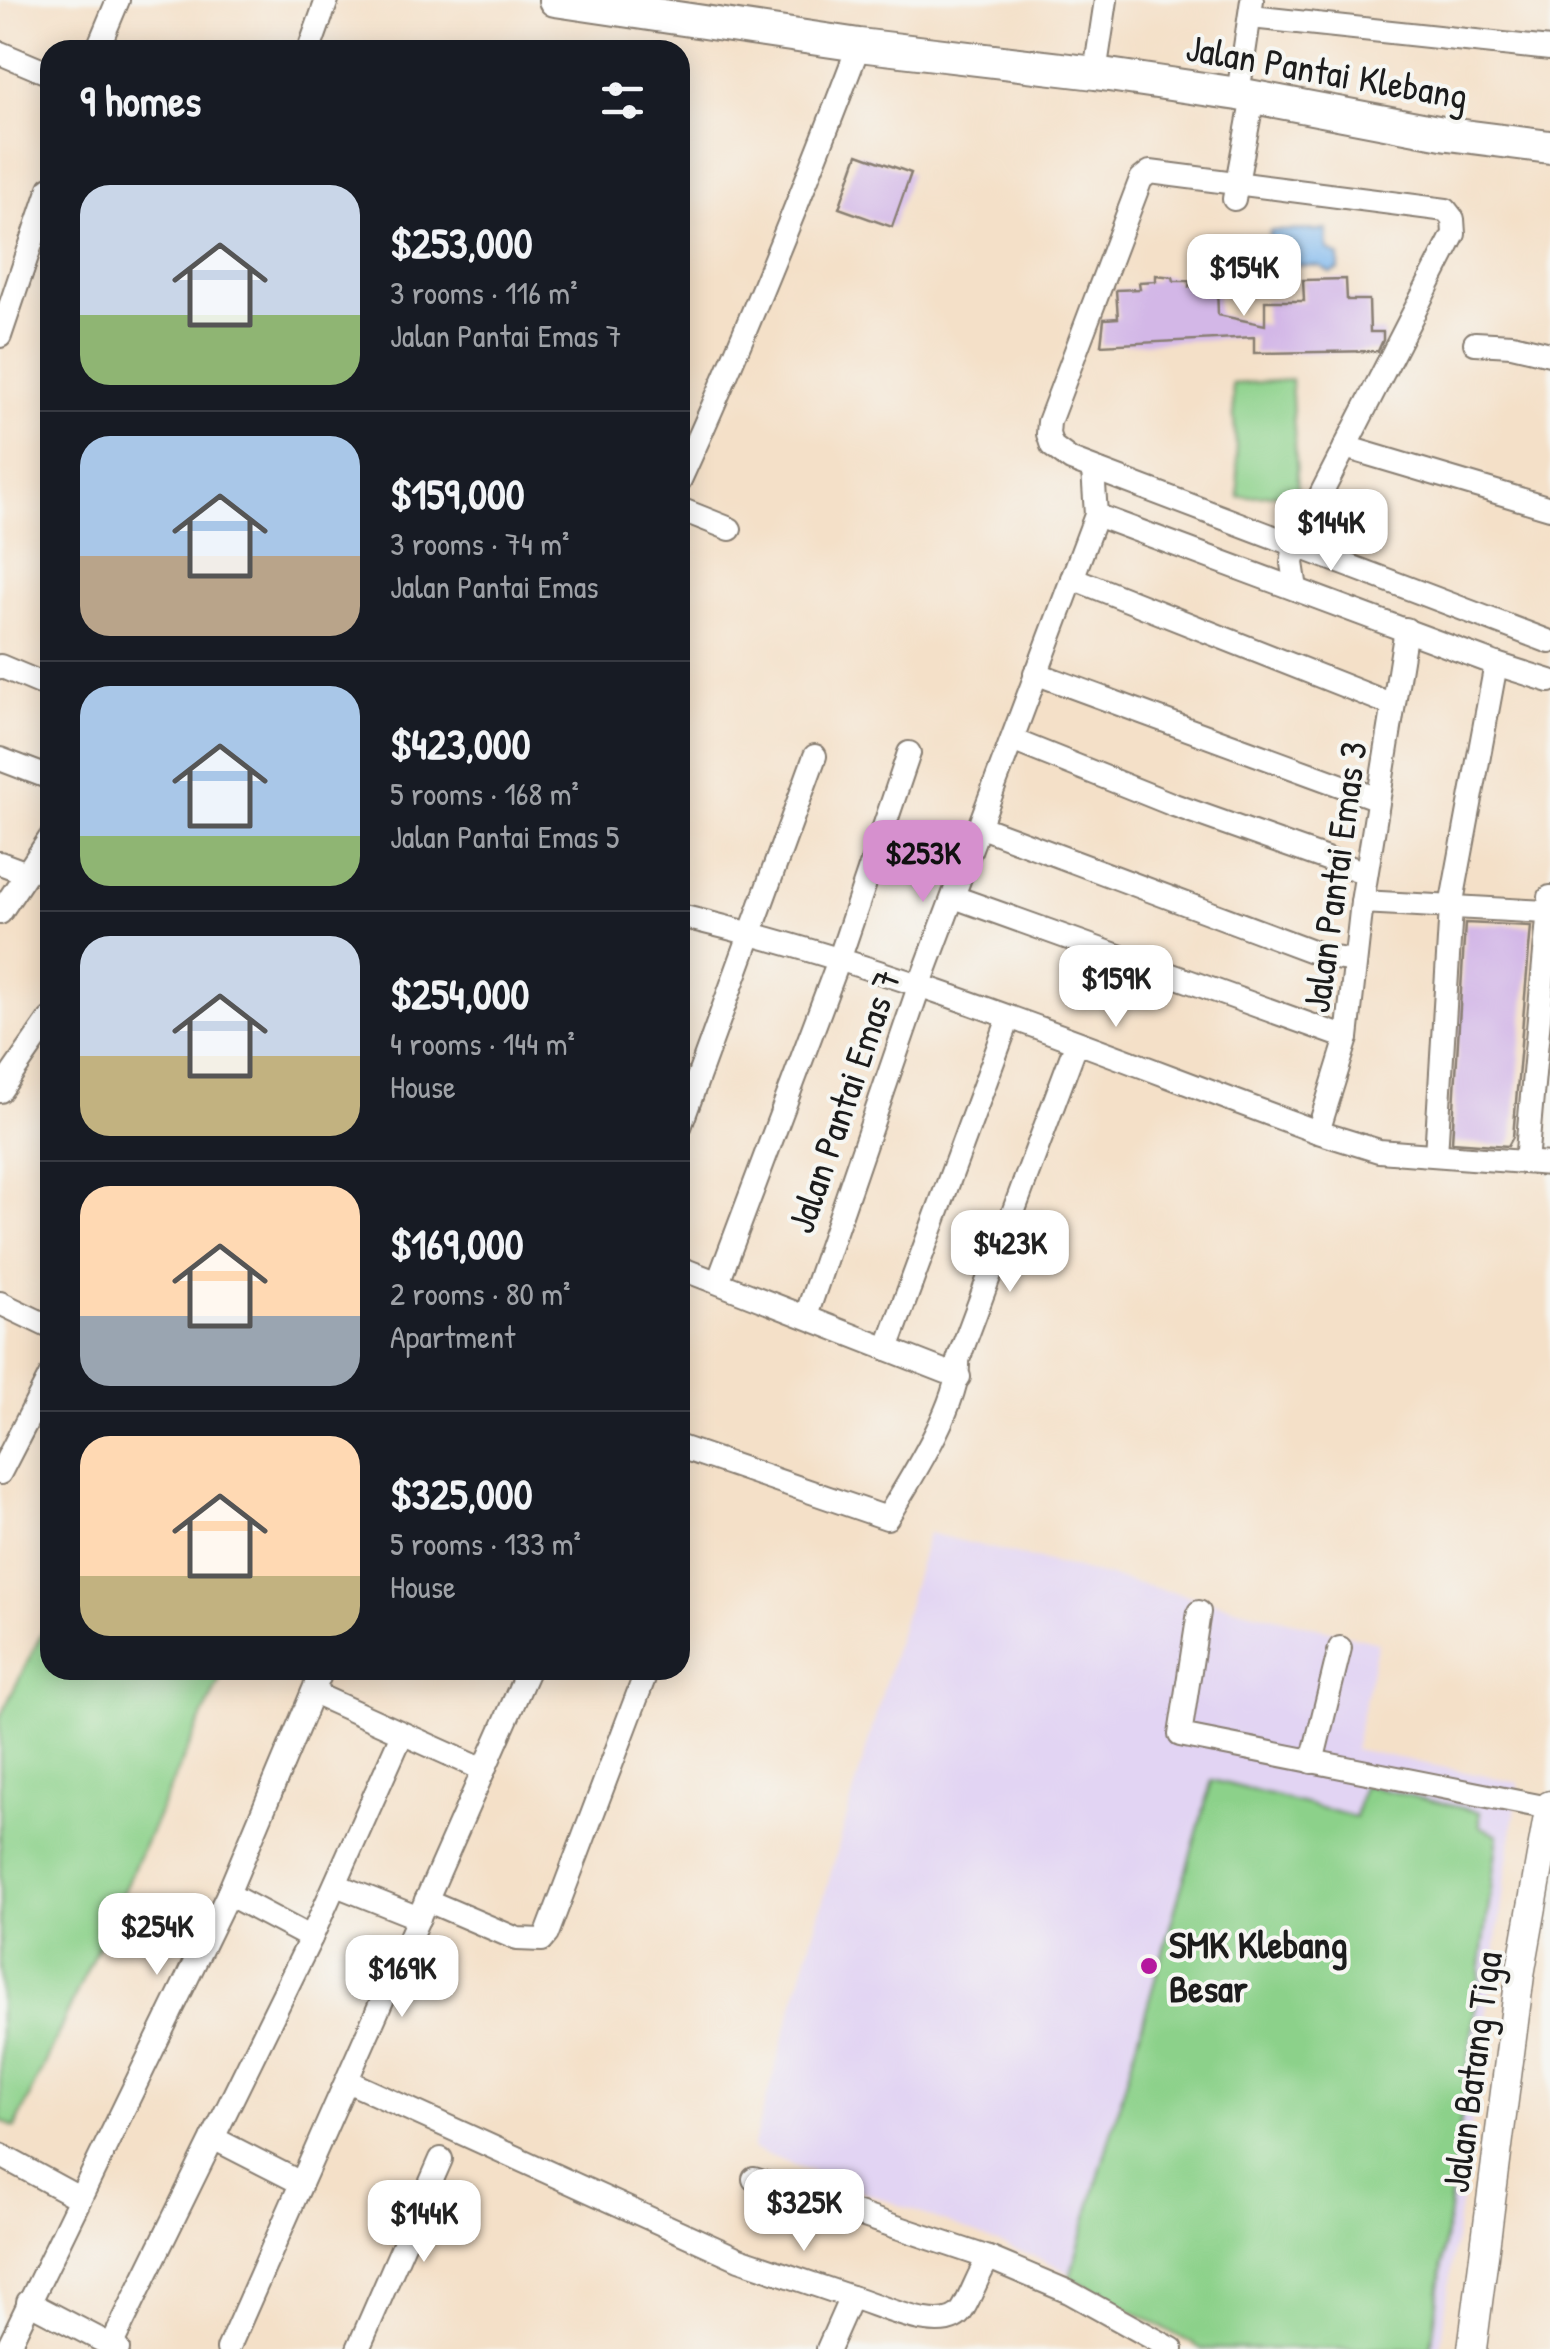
<!DOCTYPE html>
<html lang="en">
<head>
<meta charset="utf-8">
<style>
	body { margin:0; font-family:"Patrick Hand",sans-serif; background:#242831; color:#f1f3f6; height:100vh; display:flex; flex-direction:column; font-size:38px; white-space:nowrap }
	* { box-sizing:border-box; margin:0 }
	p { font-size:32px; color:#9ea1a6 }
	.icon { flex:none; width:55px; height:55px; fill:none; stroke:currentColor; stroke-width:2; stroke-linecap:round; stroke-linejoin:round }
	.map { position:relative; flex:1; overflow:hidden }
	.side { position:absolute; left:40px; top:40px; width:650px; height:1640px; display:flex; flex-direction:column; background:#171b24; border-radius:30px; box-shadow:0 5px 25px #0003 }
	.side>* { flex:none }
	.price { position:absolute; translate:-50% -85px; padding:0 22px; border-radius:20px; background:#fff; color:#222; font-size:32px; line-height:65px; filter:drop-shadow(0 2px 5px #0008) }
	.price::after { content:''; position:absolute; left:50%; top:60px; width:30px; height:22px; margin-left:-15px; background:inherit; clip-path:polygon(0 0,100% 0,50% 100%) }
	.price.current { background:#d690ce; color:#111 }
	ul { padding:0; list-style:none }
	li { display:flex; align-items:center; gap:30px; height:250px; padding:0 40px }
	li+li { border-top:2px solid #363941 }
	li span { display:grid; place-items:center; flex:none; width:280px; height:200px; border-radius:30px; color:#555 }
	li>.icon { margin-inline-start:auto }
	span .icon { width:120px; height:120px; fill:#fffc; stroke-width:1 }
	li b { font-size:42px }
	h2 { display:flex; justify-content:space-between; align-items:center; height:120px; padding:0 40px; font-size:42px }
	.map>svg:first-child { display:block }
	.built { fill:#e2d4f3 }
	.green { fill:#8cd18a; stroke:#547653; stroke-width:2.5 }
	.water { fill:#7cb6ed; stroke:#4c6984; stroke-width:2.5 }
	.building { fill:#d3b7e7 }
	.lines { fill:none; stroke-linecap:round; stroke-linejoin:round }
	.minor-casing { stroke:#887e72; stroke-width:26 }
	.major-casing { stroke:#887e72; stroke-width:31 }
	.highway-casing { stroke:#887e72; stroke-width:36 }
	.minor { stroke:#fff; stroke-width:22 }
	.major { stroke:#fff; stroke-width:28 }
	.highway { stroke:#fff; stroke-width:32 }
	.poi-dot { fill:#b5179e; stroke:#f6f6f2; stroke-width:4 }
	.labels { text-anchor:middle; dominant-baseline:central; stroke-width:8; stroke-linejoin:round; paint-order:stroke }
	.street-label { font-size:38px; fill:#1c1c1c; stroke:#f6f6f2 }
	.poi-label { font-size:38px; font-weight:bold; fill:#1c1c1c; stroke:#f6f6f2; text-anchor:start }
</style>
</head>
<body>
<div class="map">
<svg width="1550" height="2349" viewBox="0 0 1550 2349">
	<rect width="100%" height="100%" fill="#f6f6f2"/>
	<filter id="ink" filterUnits="userSpaceOnUse"><feTurbulence type="fractalNoise" baseFrequency=".01" numOctaves="2"/><feDisplacementMap in="SourceGraphic" scale="20" xChannelSelector="R" yChannelSelector="G"/><feConvolveMatrix kernelMatrix="1 2 1 2 8 2 1 2 1" color-interpolation-filters="sRGB"/></filter>
	<filter id="wash" filterUnits="userSpaceOnUse"><feTurbulence type="fractalNoise" baseFrequency=".0048" numOctaves="4" result="noise"/><feDisplacementMap in="SourceGraphic" scale="40" xChannelSelector="R" yChannelSelector="G"/><feGaussianBlur stdDeviation="2.25" result="paint"/><feColorMatrix in="noise" values="0 0 0 0 0 0 0 0 0 0 0 0 0 0 0 0 0 1.4 0 .05"/><feComposite in="paint" operator="in"/></filter>
	<g filter="url(#wash)">
		<rect width="100%" height="100%" fill="#f4e0c8"/>
		<polygon class="built" points="928,1533 1378,1642 1354,1749 1519,1783 1440,2349 1202,2349 1051,2263 752,2149"/>
		<g class="green">
			<polygon points="1291,380 1298,493 1239,497 1232,384"/>
			<polygon points="50,1617 50,1670 224,1670 15,2128 0,2120 0,1717"/>
			<polygon points="1212,1780 1355,1817 1363,1785 1480,1812 1480,1826 1498,1835 1431,2349 1202,2349 1070,2277"/>
		</g>
		<path class="water" d="M1327,230l1,20 11,6v14l-8,3 -11,-7 -57,-2c-4,-12 7,-20 7,-33z"/>
		<g id="blocks">
			<g class="building">
				<polygon points="858,154 911,173 892,227 839,208"/>
				<polygon points="1156,275 1173,277 1174,281 1189,281 1189,287 1217,285 1218,315 1265,325 1265,301 1304,301 1303,280 1346,279 1347,300 1369,300 1370,332 1383,332 1383,340 1378,351 1254,353 1254,337 1101,345 1104,319 1118,318 1116,290 1140,289 1139,282 1156,281"/>
				<polygon points="1465,923 1531,926 1513,1137 1508,1146 1452,1142"/>
			</g>
		</g>
	</g>
	<g filter="url(#ink)">
		<use href="#blocks" fill-opacity="0" stroke="#887e72" stroke-width="2.5"/>
		<g class="lines">
			<g class="minor-casing">
				<g id="minor">
					<polyline points="1251,17 1550,49"/>
					<polyline points="97,50 118,0"/>
					<polyline points="309,50 327,0"/>
					<polyline points="0,53 50,74"/>
					<polyline points="1095,73 1106,0"/>
					<polyline points="1238,94 1252,0"/>
					<polyline points="1234,199 1253,97"/>
					<polyline points="0,336 50,188"/>
					<polyline points="1475,343 1512,345 1550,354"/>
					<polyline points="1345,447 1550,508"/>
					<path d="M680,480c65,-143 123,-288 179,-435"/>
					<polyline points="680,509 730,529"/>
					<polyline points="1096,515 1496,664 1550,681"/>
					<polyline points="1072,578 1393,705"/>
					<polyline points="1296,589 1292,563 1295,545 1454,234 1453,219 1446,210 1150,172 1141,179 1049,422 1048,434 1052,446 1071,460 1550,642"/>
					<polyline points="0,666 50,687"/>
					<polyline points="1035,673 1378,799"/>
					<polyline points="1012,740 1174,805 1366,873"/>
					<polyline points="0,759 50,778"/>
					<polyline points="981,827 1328,957 1354,961"/>
					<polyline points="0,863 27,873"/>
					<polyline points="954,897 1347,1038"/>
					<polyline points="1362,902 1547,912"/>
					<polyline points="0,913 50,838"/>
					<path d="M680,916c219,51 427,139 638,216l61,19 171,13"/>
					<polyline points="0,1091 50,1019"/>
					<polyline points="680,1127 815,756"/>
					<polyline points="1318,1132 1347,1038 1362,902 1406,629"/>
					<polyline points="1436,1155 1451,907 1496,664"/>
					<polyline points="1526,1162 1550,897"/>
					<polyline points="680,1268 959,1377"/>
					<polyline points="718,1282 839,960 909,753"/>
					<polyline points="0,1303 50,1327"/>
					<polyline points="806,1316 920,984 1096,515 1093,469"/>
					<polyline points="887,1349 1009,1018"/>
					<path d="M680,1447l207,71c22,-36 74,-117 71,-158l118,-316"/>
					<polyline points="0,1473 50,1376"/>
					<polyline points="1199,1612 1180,1735 1549,1808"/>
					<polyline points="313,1693 484,1770"/>
					<polyline points="1312,1762 1340,1648"/>
					<polyline points="336,1885 419,1918"/>
					<polyline points="228,1894 311,1938"/>
					<polyline points="426,1900 517,1939 542,1940 547,1934 647,1670"/>
					<polyline points="347,2081 739,2259 851,2297"/>
					<polyline points="213,2138 301,2183"/>
					<polyline points="0,2155 79,2198"/>
					<polyline points="754,2179 989,2258"/>
					<polyline points="28,2302 118,2349"/>
					<polyline points="111,2346 311,1938 402,1734"/>
					<polyline points="7,2349 228,1894 322,1670"/>
					<polyline points="228,2349 528,1670"/>
					<polyline points="358,2349 441,2159"/>
					<path d="M828,2349l23,-52c27,7 95,42 112,12 10,-17 15,-35 26,-51l80,34 103,57"/>
				</g>
			</g>
			<g class="major-casing">
				<polyline id="major" points="1472,2349 1520,1975 1550,1805"/>
			</g>
			<g class="highway-casing">
				<polyline id="highway" points="555,0 859,45 1095,73 1238,94 1448,134 1550,147"/>
			</g>
			<use href="#minor" class="minor"/>
			<use href="#major" class="major"/>
			<use href="#highway" class="highway"/>
		</g>
	</g>
	<circle class="poi-dot" cx="1149" cy="1966" r="10"/>
	<g class="labels">
		<g class="street-label">
			<text transform="translate(1327 71) rotate(10)">Jalan Pantai Klebang</text>
			<text transform="translate(1334 877) rotate(-82)">Jalan Pantai Emas 3</text>
			<text transform="translate(843 1101) rotate(-71)">Jalan Pantai Emas 7</text>
			<text transform="translate(1471 2072) rotate(-82)">Jalan Batang Tiga</text>
		</g>
		<g class="poi-label">
			<text x="1169" y="1944">SMK Klebang<tspan x="1169" dy="44">Besar</tspan></text>
		</g>
	</g>
</svg>
<b class="price" style="left:1244px;top:319px">$154K</b>
<b class="price" style="left:1331px;top:574px">$144K</b>
<b class="price current" style="left:923px;top:905px">$253K</b>
<b class="price" style="left:1116px;top:1030px">$159K</b>
<b class="price" style="left:1010px;top:1295px">$423K</b>
<b class="price" style="left:157px;top:1978px">$254K</b>
<b class="price" style="left:402px;top:2020px">$169K</b>
<b class="price" style="left:804px;top:2254px">$325K</b>
<b class="price" style="left:424px;top:2265px">$144K</b>
<section class="side">
<h2>9 homes<svg class="icon" aria-label="filters" viewBox="0 0 24 24"><path d="M4 7h16M4 17h16"/><circle cx="9" cy="7" r="2"/><circle cx="15" cy="17" r="2"/></svg></h2>
<ul>
<li><span style="background:linear-gradient(#c9d6e8 65%,#8fb573 0)"><svg class="icon" aria-label="home" viewBox="0 0 24 24"><path d="M3 11l9-7 9 7M6 9v11h12V9"/></svg></span><div><b>$253,000</b><p>3 rooms · 116 m²</p><p>Jalan Pantai Emas 7</p></div></li>
<li><span style="background:linear-gradient(#a9c7e8 60%,#b9a48a 0)"><svg class="icon" aria-label="home" viewBox="0 0 24 24"><path d="M3 11l9-7 9 7M6 9v11h12V9"/></svg></span><div><b>$159,000</b><p>3 rooms · 74 m²</p><p>Jalan Pantai Emas</p></div></li>
<li><span style="background:linear-gradient(#a9c7e8 75%,#8fb573 0)"><svg class="icon" aria-label="home" viewBox="0 0 24 24"><path d="M3 11l9-7 9 7M6 9v11h12V9"/></svg></span><div><b>$423,000</b><p>5 rooms · 168 m²</p><p>Jalan Pantai Emas 5</p></div></li>
<li><span style="background:linear-gradient(#c9d6e8 60%,#c2b280 0)"><svg class="icon" aria-label="home" viewBox="0 0 24 24"><path d="M3 11l9-7 9 7M6 9v11h12V9"/></svg></span><div><b>$254,000</b><p>4 rooms · 144 m²</p><p>House</p></div></li>
<li><span style="background:linear-gradient(#ffd9b3 65%,#9aa5b1 0)"><svg class="icon" aria-label="home" viewBox="0 0 24 24"><path d="M3 11l9-7 9 7M6 9v11h12V9"/></svg></span><div><b>$169,000</b><p>2 rooms · 80 m²</p><p>Apartment</p></div></li>
<li><span style="background:linear-gradient(#ffd9b3 70%,#c2b280 0)"><svg class="icon" aria-label="home" viewBox="0 0 24 24"><path d="M3 11l9-7 9 7M6 9v11h12V9"/></svg></span><div><b>$325,000</b><p>5 rooms · 133 m²</p><p>House</p></div></li>
</ul>
</section>
</div>
</body>
</html>
